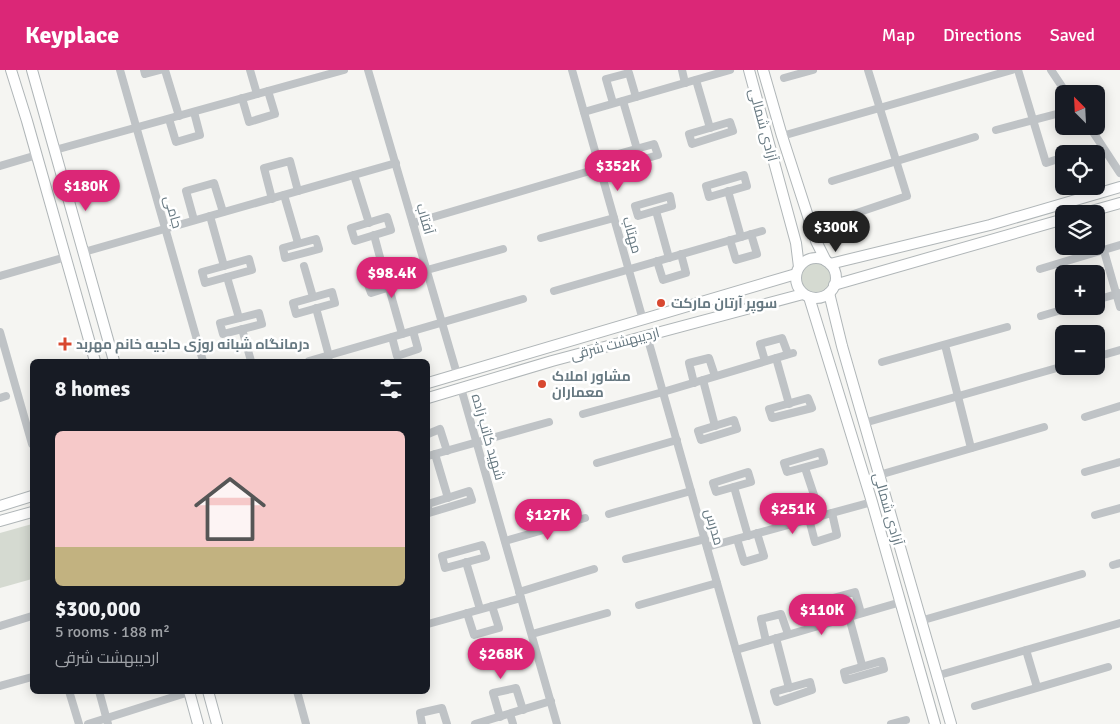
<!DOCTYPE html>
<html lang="en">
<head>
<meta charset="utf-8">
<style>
	body { margin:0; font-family:Signika,Cairo,sans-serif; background:#242831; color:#f1f3f6; height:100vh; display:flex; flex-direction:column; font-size:19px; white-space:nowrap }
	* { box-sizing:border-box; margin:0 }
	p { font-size:16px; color:#9ea1a6 }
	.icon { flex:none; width:28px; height:28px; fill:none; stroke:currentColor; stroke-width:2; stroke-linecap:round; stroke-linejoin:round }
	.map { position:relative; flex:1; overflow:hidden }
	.details { position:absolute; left:30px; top:289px; width:400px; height:335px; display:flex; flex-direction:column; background:#171b24; border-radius:8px; box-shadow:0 2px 12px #0003 }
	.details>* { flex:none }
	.needle { width:32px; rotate:336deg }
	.buttons { position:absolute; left:1055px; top:15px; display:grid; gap:10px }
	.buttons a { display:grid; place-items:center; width:50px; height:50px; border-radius:8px; background:#171b24; box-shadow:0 2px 12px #0003; font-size:25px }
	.price { position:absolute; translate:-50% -42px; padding:0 11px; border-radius:18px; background:#db2777; color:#fff; font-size:16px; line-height:32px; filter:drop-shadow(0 1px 2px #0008) }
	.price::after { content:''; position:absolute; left:50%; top:30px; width:15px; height:11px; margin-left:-8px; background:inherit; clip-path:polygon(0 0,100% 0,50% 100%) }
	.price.selected { background:#222; color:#fff }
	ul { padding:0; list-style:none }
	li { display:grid; align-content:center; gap:10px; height:265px; padding:0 25px }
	li span { display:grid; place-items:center; height:155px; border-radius:8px; color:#555 }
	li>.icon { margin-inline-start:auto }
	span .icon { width:90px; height:90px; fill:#fffc; stroke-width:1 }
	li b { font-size:21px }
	h2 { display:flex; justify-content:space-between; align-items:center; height:60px; padding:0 25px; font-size:21px }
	header { display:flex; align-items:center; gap:30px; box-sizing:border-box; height:70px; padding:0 25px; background:#db2777; color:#fff }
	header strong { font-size:24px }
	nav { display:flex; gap:28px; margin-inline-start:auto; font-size:18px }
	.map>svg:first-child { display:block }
	.green { fill:#d5dad1 }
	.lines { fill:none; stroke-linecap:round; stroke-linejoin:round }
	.major-casing { stroke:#b0b6b8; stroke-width:12 }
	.minor { stroke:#bfc3c6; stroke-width:8 }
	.major { stroke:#fff; stroke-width:10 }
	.poi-dot { fill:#d84830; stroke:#fff; stroke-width:2 }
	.labels { text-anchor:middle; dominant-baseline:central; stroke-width:5; stroke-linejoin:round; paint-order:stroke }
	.street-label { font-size:14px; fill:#667881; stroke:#fff }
	.poi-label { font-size:14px; font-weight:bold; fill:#667881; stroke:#fff; text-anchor:start }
</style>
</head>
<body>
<header>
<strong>Keyplace</strong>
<nav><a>Map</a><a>Directions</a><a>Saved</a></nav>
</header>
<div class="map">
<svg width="1120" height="654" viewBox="0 0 1120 654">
	<rect width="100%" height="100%" fill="#f5f5f2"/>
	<g class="green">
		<circle cx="816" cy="208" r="16"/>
		<polygon points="32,454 32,509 0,518 0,463"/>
	</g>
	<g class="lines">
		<g class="major-casing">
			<g id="major">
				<polyline points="11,0 27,51 95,291"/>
				<polyline points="32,0 114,291"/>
				<polyline points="749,0 796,173 799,197"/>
				<polyline points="763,0 782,66 816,171 826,191"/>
				<polyline points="1081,144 1120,133"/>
				<circle cx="816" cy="208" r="20"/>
				<polyline points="830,194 990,155 1120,117"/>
				<polyline points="834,215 1064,149"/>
				<polyline points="829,223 842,276 951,654"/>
				<polyline points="809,227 872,432 935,654"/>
				<polyline points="428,313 796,204"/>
				<polyline points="428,328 552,291 803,224"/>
				<polyline points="0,436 32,426"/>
				<polyline points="0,451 32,442"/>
				<polyline points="189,621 198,654"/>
				<polyline points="208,621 217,654"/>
			</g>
		</g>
		<g class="minor">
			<polyline points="120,0 203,291"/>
			<polyline points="144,0 145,4 160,0"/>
			<polyline points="165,0 179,46"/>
			<polyline points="250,0 257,24"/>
			<polyline points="368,0 457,304"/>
			<polyline points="572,0 643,250"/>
			<polyline points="682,0 685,13"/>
			<polyline points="1018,0 1046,93 1064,87"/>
			<polyline points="1051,0 1067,24"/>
			<polyline points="784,8 813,0"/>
			<polyline points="696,10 710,58"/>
			<polyline points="242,28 249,52 275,44 268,21"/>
			<polyline points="623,31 637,79"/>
			<polyline points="613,33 606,9 629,3 636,27"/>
			<polyline points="584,42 730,0"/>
			<polyline points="169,49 176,72 200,65 194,42"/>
			<polygon points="730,52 733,61 692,74 689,64"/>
			<polyline points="1089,56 1120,103"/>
			<polyline points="996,60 1064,42"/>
			<polyline points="782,66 1012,0"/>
			<polygon points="654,74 658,85 621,96 618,84"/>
			<polyline points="55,80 344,0"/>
			<polyline points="1075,84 1089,79"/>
			<polyline points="0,96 37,85"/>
			<polyline points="354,105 369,153"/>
			<polygon points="744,105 747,116 709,127 706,116"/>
			<polyline points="832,111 975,67"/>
			<polyline points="728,121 741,167"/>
			<polyline points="284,125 298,173"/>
			<polygon points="670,126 672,136 638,146 635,136"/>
			<polyline points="272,129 264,98 290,91 298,121"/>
			<polyline points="656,141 669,188"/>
			<polyline points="210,146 224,196"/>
			<polygon points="387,147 391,160 355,171 351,158"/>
			<polyline points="194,150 186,121 214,113 223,142"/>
			<polyline points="413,153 600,98"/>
			<polyline points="827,153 907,126 868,0"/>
			<polyline points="374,165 385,206"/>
			<polyline points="541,168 614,148"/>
			<polygon points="316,169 319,179 285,188 283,178"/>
			<polyline points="730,170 736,190 757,184 751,164"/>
			<polyline points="1104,181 1120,237"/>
			<polyline points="84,182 396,93"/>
			<polygon points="249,189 252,200 205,213 202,202"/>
			<polyline points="657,191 663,210 686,203 681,184"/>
			<polyline points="304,196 313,227"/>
			<polyline points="1040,199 1120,175"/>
			<polyline points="427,200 503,179"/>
			<polygon points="403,201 406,212 371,223 367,212"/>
			<polyline points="0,206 66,187"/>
			<polyline points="227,207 239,248"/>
			<polyline points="389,218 402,264"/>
			<polyline points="554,221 762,161"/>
			<polygon points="332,222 335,233 296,244 293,233"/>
			<polyline points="1096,230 1120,223"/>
			<polyline points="316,238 329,286"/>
			<polygon points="259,243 262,254 223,264 220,253"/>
			<polyline points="1041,246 1075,236"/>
			<polyline points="242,259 251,291"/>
			<polyline points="0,262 32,374"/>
			<polyline points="647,266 757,654"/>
			<polyline points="392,267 397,286 418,279 413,261"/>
			<polyline points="945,275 971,378"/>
			<polyline points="1096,287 1120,280"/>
			<polyline points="776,288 789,334"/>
			<polyline points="309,291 523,229"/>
			<polyline points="765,291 760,274 782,268 788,284"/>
			<polyline points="882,292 1007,257"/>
			<polyline points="703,310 715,356"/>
			<polyline points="694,313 689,293 709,288 715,306"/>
			<polyline points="461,318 557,654"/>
			<polyline points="0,328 6,326"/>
			<polygon points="808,328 812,338 772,348 769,339"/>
			<polyline points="583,344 663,322 793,283"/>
			<polyline points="1085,347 1120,336"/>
			<polygon points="734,350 737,359 701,370 698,361"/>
			<polyline points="864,353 1064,296"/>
			<polyline points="428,364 440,359 447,381"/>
			<polygon points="821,382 824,392 787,402 784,393"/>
			<polyline points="435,384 448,428"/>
			<polyline points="428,386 549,352"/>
			<polyline points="597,393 677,370"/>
			<polyline points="805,398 821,446"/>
			<polygon points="748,402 751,412 716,422 713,413"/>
			<polyline points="1085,402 1120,392"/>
			<polyline points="879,405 1044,357"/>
			<polyline points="734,417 748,466"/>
			<polyline points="428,434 469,421 472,430 429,443 428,437"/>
			<polyline points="609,444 691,421"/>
			<polyline points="1095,445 1120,438"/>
			<polyline points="809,449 815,472 837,465 832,443"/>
			<polyline points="737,469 744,492 764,486 757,463"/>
			<polyline points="505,471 585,448"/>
			<polygon points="482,475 486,487 445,498 442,486"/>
			<polyline points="707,477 872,432"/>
			<polyline points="626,489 705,469"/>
			<polyline points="466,492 480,539"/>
			<polyline points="1113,495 1120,493"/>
			<polyline points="519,522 594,499"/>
			<polyline points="639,535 717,513"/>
			<polyline points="467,543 474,565 499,558 492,536"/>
			<polyline points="849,547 862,595"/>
			<polyline points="839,550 833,528 855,522 861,543"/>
			<polyline points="920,551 1082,504"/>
			<polyline points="428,554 521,528"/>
			<polyline points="0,556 32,546"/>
			<polyline points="532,564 607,543"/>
			<polyline points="776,568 789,618"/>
			<polyline points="766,571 761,549 781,544 788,564"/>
			<polyline points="736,580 901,532"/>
			<polyline points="1026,580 1037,617"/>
			<polygon points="882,591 884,599 846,610 844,602"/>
			<polyline points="936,606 1120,553"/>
			<polygon points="810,612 812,620 777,632 774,622"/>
			<polyline points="0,616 32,607"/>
			<polyline points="69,621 79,654"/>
			<polyline points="99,621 108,654"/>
			<polyline points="297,621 306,654"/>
			<polyline points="975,636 1108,597"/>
			<polyline points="510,644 513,654"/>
			<polyline points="500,647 493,623 516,618 523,640"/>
			<polyline points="88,654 189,622"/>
			<polyline points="422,654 420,643 442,638 447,654"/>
			<polyline points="475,654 551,631"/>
			<polyline points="891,654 906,650"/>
		</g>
		<use href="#major" class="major"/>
	</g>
	<g class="poi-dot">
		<circle cx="661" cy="233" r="5"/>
		<path d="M62.5 266.5h5v5h5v5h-5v5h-5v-5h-5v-5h5z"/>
		<circle cx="542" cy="314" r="5"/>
	</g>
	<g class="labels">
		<g class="street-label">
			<text transform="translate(763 55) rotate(75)">آزادی شمالی</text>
			<text transform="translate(173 142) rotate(74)">جامی</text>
			<text transform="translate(425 149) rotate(74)">آفتاب</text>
			<text transform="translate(632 165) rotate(74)">مهتاب</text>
			<text transform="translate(615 274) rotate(-15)">اردیبهشت شرقی</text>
			<text transform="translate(488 367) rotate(74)">شهید کاتب زاده</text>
			<text transform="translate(888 439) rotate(74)">آزادی شمالی</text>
			<text transform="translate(714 457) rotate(74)">مدرس</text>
		</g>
		<g class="poi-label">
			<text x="671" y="233">سوپر آرتان مارکت</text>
			<text x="76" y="274">درمانگاه شبانه‌ روزی حاجیه‌ خانم مهربد</text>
			<text x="552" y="306">مشاور املاک<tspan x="552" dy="16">معماران</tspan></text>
		</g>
	</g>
</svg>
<div class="buttons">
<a><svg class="needle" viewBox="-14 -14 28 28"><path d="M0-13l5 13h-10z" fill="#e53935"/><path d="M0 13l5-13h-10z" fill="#9ea1a6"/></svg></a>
<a><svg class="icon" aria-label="locate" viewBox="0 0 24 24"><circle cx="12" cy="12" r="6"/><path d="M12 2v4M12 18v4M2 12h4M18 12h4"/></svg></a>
<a><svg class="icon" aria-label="layers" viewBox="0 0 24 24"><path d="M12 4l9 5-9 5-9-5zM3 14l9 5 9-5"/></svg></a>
<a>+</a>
<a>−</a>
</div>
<b class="price" style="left:618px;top:122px">$352K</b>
<b class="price" style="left:86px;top:142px">$180K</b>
<b class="price selected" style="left:836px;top:183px">$300K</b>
<b class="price" style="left:392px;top:229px">$98.4K</b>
<b class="price" style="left:793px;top:465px">$251K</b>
<b class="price" style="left:548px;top:471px">$127K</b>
<b class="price" style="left:822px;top:566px">$110K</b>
<b class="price" style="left:501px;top:610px">$268K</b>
<section class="details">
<h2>8 homes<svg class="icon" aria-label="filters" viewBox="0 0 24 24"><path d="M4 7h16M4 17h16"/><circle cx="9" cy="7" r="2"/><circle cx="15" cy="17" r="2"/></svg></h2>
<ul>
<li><span style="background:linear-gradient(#f6c9c9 75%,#c2b280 0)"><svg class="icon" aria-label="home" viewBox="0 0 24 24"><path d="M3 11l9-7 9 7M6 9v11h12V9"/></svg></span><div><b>$300,000</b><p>5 rooms · 188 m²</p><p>اردیبهشت شرقی</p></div></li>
</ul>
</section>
</div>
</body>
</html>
